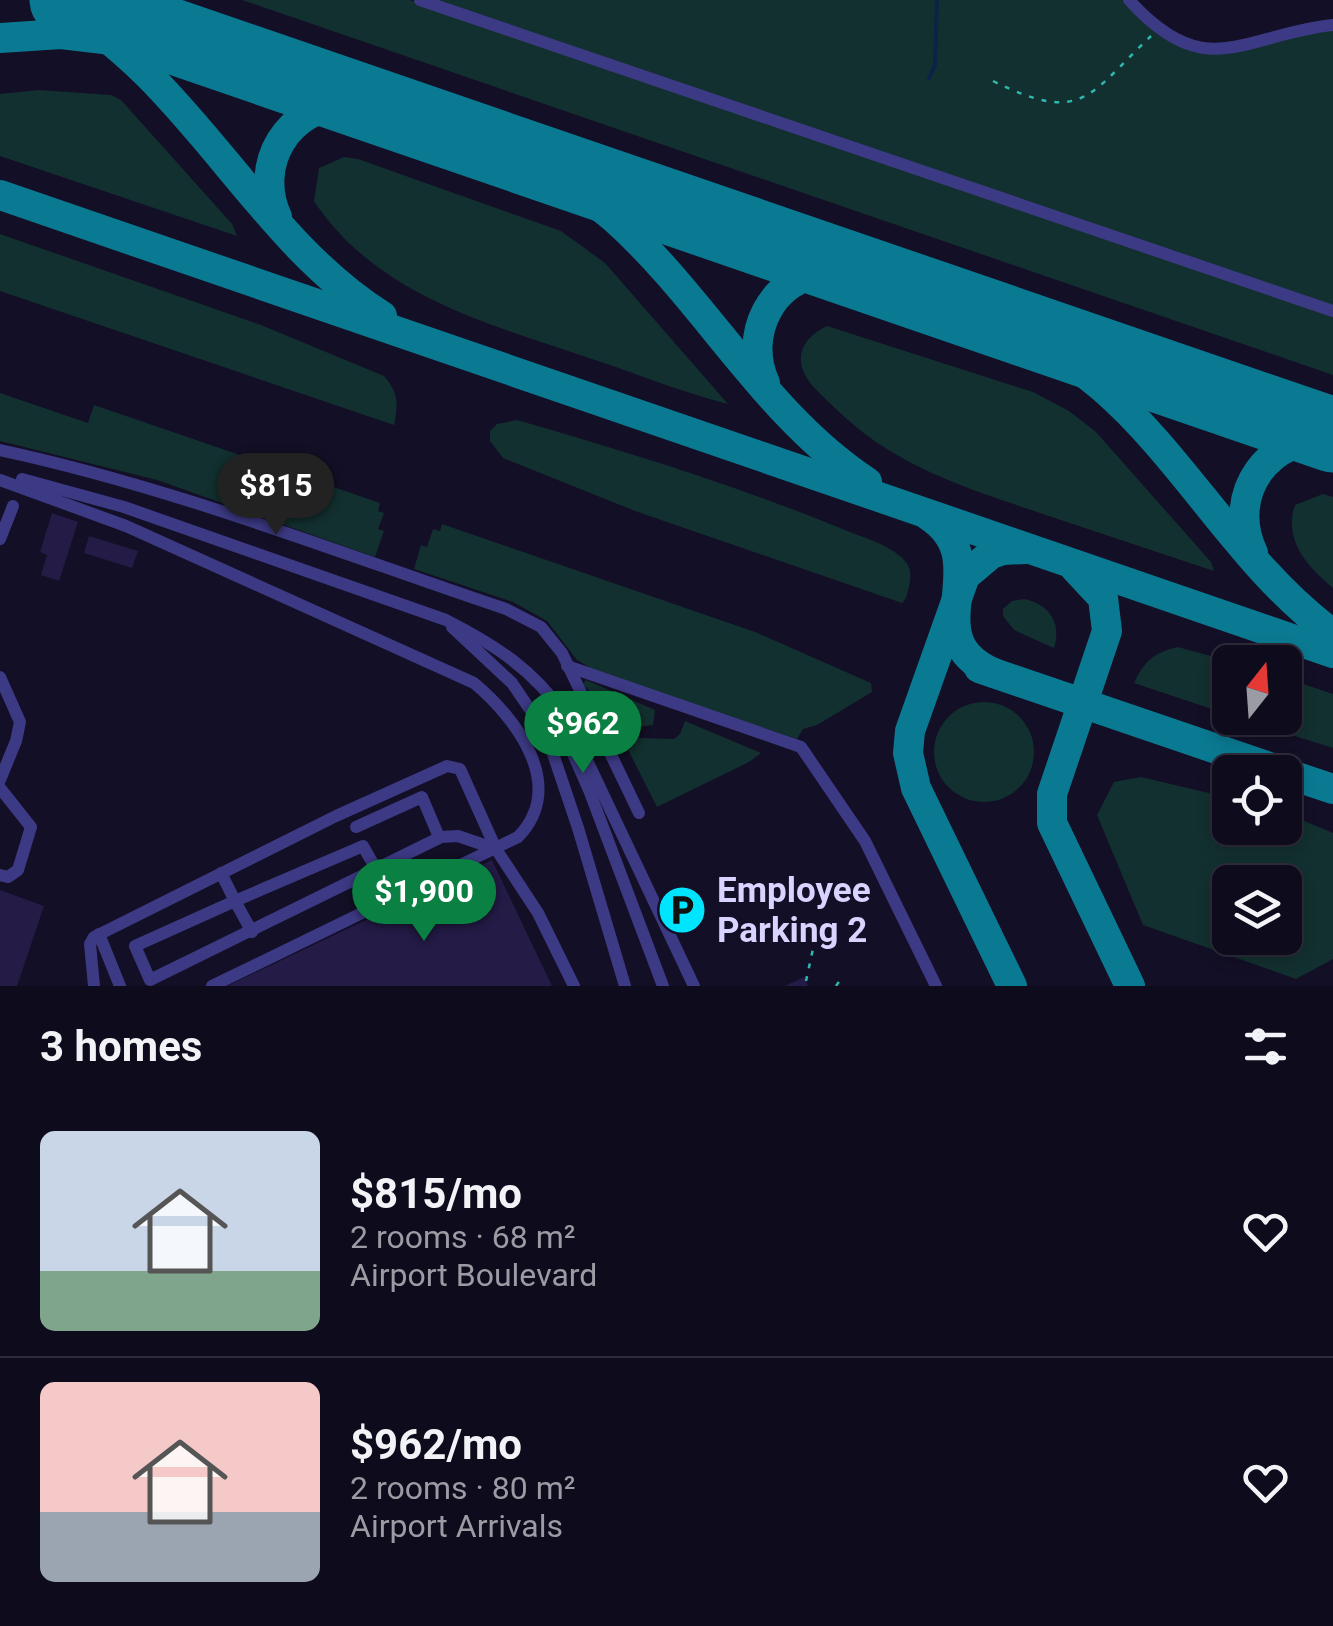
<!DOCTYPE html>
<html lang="en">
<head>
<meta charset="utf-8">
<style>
	body { margin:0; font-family:Roboto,sans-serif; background:#1c1929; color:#f1f3f6; height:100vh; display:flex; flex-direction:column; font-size:38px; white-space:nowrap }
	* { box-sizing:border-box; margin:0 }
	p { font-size:32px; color:#9b9ba3 }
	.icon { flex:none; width:55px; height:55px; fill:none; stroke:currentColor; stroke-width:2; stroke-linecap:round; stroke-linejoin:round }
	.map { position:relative; height:986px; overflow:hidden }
	.drawer { display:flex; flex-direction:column; background:#0e0b1c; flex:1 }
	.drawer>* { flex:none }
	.needle { width:65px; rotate:17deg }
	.controls { position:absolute; left:1212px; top:645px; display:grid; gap:20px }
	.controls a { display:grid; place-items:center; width:90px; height:90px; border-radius:15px; background:#0e0b1c; box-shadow:0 5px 15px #0003,0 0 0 2px #2e2b3b; font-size:50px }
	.price { position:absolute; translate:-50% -85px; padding:0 22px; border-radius:35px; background:#0b8043; color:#fff; font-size:32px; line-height:65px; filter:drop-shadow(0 2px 5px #0008) }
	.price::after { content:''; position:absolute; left:50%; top:60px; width:30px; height:22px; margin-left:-15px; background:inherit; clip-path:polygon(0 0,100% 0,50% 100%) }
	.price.active { background:#222; color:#fff }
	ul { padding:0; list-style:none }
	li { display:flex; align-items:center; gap:30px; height:250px; padding:0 40px }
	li+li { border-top:2px solid #2e2b3b }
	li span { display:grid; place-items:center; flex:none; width:280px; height:200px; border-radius:15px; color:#555 }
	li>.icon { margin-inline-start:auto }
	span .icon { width:120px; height:120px; fill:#fffc; stroke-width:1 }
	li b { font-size:42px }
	h2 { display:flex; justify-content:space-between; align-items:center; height:120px; padding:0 40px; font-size:42px }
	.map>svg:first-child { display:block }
	.green { fill:#12302f; fill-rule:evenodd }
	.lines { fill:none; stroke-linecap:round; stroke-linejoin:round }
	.stream { stroke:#0c2248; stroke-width:4 }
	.taxiway { stroke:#0a7a92; stroke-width:30 }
	.runway { stroke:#0a7a92; stroke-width:75 }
	.building { fill:#241b47 }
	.path { stroke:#2fb8b0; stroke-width:2.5; stroke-dasharray:5 8; stroke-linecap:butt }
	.minor { stroke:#3d3a85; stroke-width:12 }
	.labels { text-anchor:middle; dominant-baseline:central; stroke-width:9; stroke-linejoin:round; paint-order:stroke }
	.poi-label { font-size:35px; font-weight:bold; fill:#d9d4ff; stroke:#130f26; text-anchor:start }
</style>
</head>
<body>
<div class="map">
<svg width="1333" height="986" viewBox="0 0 1333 986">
	<rect width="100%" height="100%" fill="#130f26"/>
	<g class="green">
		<polygon points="242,0 410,0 1333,315 1333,375"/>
		<polygon points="429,0 1124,0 1156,32 1181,47 1333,30 1333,308"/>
		<polygon points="38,90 111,95 121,100 232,224 237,236 0,156 0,94"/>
		<path d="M344,157l14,2 203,72 44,32 123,141c-47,-12 -93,-31 -139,-46 -100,-34 -213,-63 -275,-157l5,-33z"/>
		<path d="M0,234l261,91 123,51c15,17 14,28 10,49l-394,-134z"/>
		<path d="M827,326l206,66 36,19 27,21 115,130 3,9c-56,-19 -112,-37 -168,-56 -77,-26 -151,-48 -210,-106 -11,-11 -24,-21 -31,-34 -11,-22 1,-39 22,-49z"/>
		<polygon points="0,393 88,423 94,405 380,503 378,511 384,513 378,529 384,531 375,557 157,480 0,441"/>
		<path d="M517,420c111,32 221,66 328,110 19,8 47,15 61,32 8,10 3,25 0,36l-4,5 -267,-92 -132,-53 -13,-17v-10l7,-7z"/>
		<path d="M1323,494l10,3v91c-26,-21 -50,-49 -38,-83z"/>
		<polygon points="442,524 755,632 871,683 872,692 817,725 803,729 797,739 599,673 577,660 547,621 513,602 414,569 421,545 427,547 433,529 440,531"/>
		<path d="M1024,599c25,5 38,24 30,49l-40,-18 -11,-14v-7l9,-8z"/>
		<path d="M1178,647l54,15 -2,53 -96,-32c10,-22 21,-31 44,-36z"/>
		<polygon points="1285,678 1333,694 1333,748 1237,718 1285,718"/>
		<path d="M586,680l69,30 -2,15 -15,2c-13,-11 -48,-33 -55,-43z"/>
		<circle cx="984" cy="752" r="50"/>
		<polygon points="596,709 606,713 639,738 674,739 680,734 685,721 761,753 749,762 657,807 614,722 602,725"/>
		<path d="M1141,777l89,21v30h55v-15l48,20v126l-37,20 -153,-54 -46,-110 17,-33zM1230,882h55v56h-55z"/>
	</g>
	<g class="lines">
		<polyline class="stream" points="929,78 935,65 937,0"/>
		<g class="taxiway">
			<path d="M49,0c140,73 202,233 333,316"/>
			<polyline points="0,38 61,34 154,45 462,136"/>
			<path d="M467,137c52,22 105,44 147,81 91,81 150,196 253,264"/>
			<polyline points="0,195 1333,653"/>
			<path d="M277,217c-24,-53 11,-111 69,-113"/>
			<path d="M943,301c57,23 113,46 160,87 84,73 139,180 230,246"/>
			<path d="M765,383c-22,-47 6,-106 60,-111 23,-3 47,6 69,12"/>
			<path d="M929,516c70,46 -18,122 65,157"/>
			<path d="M1253,553c-28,-59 16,-120 80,-114"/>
			<polyline points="1075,568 1103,598 1107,631 1052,794 1052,823 1130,986"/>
			<polyline points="979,668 1284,772"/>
			<polyline points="1285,773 1333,789"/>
			<polyline points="1012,986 916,788 908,753 910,731 965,576 991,554 1003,550 1025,549"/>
		</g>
		<polyline class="runway" points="67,0 1333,435"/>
	</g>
	<g class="building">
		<polygon points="52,513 78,522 59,581 41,575 47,555 40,552"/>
		<polygon points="89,536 138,551 132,568 84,553"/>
		<polygon points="492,860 552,986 227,986"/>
		<polygon points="0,890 44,906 17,986 0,986"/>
		<polygon points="804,977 808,986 785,986"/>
	</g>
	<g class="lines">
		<g class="path">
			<path d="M993,81c91,45 96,13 158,-45"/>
			<polyline points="806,981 814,944"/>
			<polyline points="836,986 843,976"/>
		</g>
		<g class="minor">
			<polyline points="420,0 1333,311"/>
			<path d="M1129,0c77,85 113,35 204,25"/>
			<path d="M0,450c173,37 339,103 506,159l35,18 21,26 77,160"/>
			<path d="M22,479l102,28 322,113c51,26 86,49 120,96l128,270"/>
			<path d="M0,480l126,46 348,157c42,35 94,103 44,154l-306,149"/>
			<polyline points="0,539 13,506"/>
			<polyline points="452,627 512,683 546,733 578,828 625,986"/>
			<polyline points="567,666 801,747 865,841 936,986"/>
			<polyline points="0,677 20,722 16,741 0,780"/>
			<polyline points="546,703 563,731 589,790 663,986"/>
			<polyline points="0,788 31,827 18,870 8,877 0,875"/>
			<polyline points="356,827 422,797 439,837"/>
			<polyline points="221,873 235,901 363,846 376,869 441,837 458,836 496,849"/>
			<polyline points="252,932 235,901 135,946 150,980 376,869"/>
			<polyline points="99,934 120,986"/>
			<polyline points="94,986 90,944 94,937 336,816 447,766 460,769 496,849 538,913 574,986"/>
		</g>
	</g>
	<defs>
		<g id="parking-disc" transform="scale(2.5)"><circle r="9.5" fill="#00e5ff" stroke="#130f26"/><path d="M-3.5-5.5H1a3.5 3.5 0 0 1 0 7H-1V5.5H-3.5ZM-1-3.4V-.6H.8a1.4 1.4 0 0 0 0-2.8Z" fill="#111"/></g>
	</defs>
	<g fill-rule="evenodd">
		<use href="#parking-disc" x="682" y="910"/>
	</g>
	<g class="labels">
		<g class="poi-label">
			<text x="717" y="890">Employee<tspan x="717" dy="40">Parking 2</tspan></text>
		</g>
	</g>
</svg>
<div class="controls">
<a><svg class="needle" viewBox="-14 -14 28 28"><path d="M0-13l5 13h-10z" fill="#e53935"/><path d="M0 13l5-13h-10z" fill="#9b9ba3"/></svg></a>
<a><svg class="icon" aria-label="locate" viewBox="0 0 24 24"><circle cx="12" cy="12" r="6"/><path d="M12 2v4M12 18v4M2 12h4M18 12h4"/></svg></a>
<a><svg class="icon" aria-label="layers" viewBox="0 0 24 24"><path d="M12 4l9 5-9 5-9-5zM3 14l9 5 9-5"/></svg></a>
</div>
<b class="price active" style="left:276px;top:538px">$815</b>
<b class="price" style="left:583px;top:776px">$962</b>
<b class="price" style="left:424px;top:944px">$1,900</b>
</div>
<section class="drawer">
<h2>3 homes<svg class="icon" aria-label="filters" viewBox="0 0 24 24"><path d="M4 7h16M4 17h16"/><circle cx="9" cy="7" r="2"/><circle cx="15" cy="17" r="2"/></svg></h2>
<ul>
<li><span style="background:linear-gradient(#c9d6e8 70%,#7fa58c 0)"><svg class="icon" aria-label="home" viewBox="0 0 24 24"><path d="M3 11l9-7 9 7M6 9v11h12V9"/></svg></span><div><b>$815/mo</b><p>2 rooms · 68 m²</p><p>Airport Boulevard</p></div><svg class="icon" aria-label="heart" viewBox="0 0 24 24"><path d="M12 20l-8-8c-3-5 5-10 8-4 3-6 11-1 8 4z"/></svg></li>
<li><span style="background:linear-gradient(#f6c9c9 65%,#9aa5b1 0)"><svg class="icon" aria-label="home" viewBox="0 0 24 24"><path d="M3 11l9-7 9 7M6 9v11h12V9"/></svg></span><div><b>$962/mo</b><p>2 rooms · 80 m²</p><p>Airport Arrivals</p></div><svg class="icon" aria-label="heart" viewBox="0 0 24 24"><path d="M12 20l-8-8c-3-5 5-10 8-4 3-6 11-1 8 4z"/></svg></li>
</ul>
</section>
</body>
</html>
